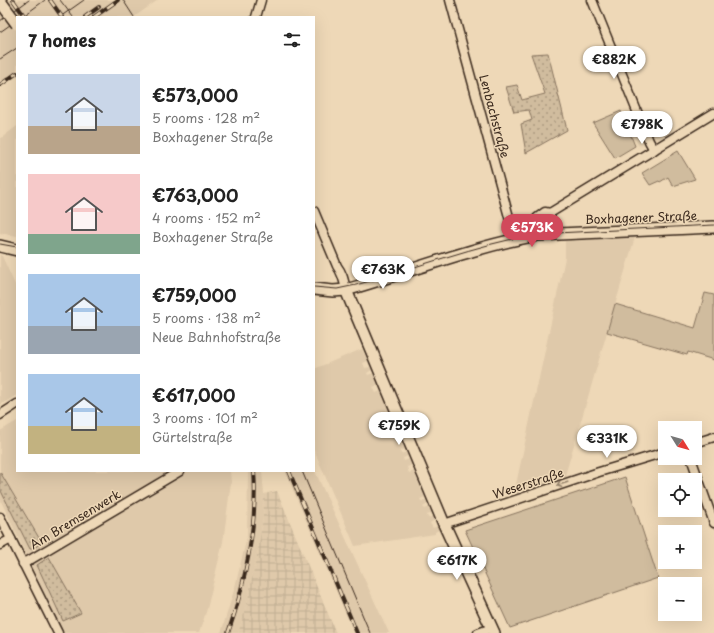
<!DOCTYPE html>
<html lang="en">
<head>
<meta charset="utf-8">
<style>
	body { margin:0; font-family:"Playpen Sans",sans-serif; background:#f6f6f6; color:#222; height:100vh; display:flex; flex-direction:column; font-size:15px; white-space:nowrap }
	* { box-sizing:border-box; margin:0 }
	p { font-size:13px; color:#767676 }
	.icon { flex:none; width:22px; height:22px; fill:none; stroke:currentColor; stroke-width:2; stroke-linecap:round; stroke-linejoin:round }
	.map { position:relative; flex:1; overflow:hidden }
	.drawer { position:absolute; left:16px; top:16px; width:299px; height:456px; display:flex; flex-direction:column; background:#fff; border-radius:0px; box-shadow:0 4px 16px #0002 }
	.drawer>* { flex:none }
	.needle { width:26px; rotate:127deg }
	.tools { position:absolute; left:658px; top:421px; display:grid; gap:8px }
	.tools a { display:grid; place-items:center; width:44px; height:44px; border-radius:0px; background:#fff; box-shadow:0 4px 16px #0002; font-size:20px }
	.price { position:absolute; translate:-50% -34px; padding:0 9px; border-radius:14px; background:#fff; color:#222; font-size:13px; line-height:26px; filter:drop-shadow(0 1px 2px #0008) }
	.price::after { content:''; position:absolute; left:50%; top:24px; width:12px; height:9px; margin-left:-6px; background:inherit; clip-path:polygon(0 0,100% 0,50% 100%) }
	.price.active { background:#d1495b; color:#fff }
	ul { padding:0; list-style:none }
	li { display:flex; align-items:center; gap:12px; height:100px; padding:0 12px }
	li span { display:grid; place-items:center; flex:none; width:112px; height:80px; border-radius:0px; color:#555 }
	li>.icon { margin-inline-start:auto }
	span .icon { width:48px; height:48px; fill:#fffc; stroke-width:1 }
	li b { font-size:17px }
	h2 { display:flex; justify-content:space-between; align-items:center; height:48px; padding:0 12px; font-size:17px }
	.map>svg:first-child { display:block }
	.built { fill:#dfc9aa }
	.industrial { fill:url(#industrial-grid) }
	.grass { fill:url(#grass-dots); stroke:#86735e }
	.green { fill:#d0bc9e; stroke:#86735e }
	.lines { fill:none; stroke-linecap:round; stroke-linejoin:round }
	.street-casing { stroke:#3b2a1e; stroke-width:11 }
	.secondary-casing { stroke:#3b2a1e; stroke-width:14 }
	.street { stroke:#eed8b7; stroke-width:8 }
	.secondary { stroke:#eed8b7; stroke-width:11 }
	.tram { stroke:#3b2a1e; stroke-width:1 }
	.rail-casing { stroke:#3b2a1e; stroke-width:4 }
	.rail { stroke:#eed8b7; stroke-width:2.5; stroke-dasharray:8; stroke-linecap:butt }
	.secondary-bridge-casing { stroke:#3b2a1e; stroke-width:14; stroke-linecap:butt }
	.secondary-bridge { stroke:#eed8b7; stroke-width:11 }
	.oneway { stroke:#94816a }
	.labels { text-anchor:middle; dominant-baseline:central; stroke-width:3; stroke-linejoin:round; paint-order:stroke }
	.street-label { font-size:12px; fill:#3b2a1e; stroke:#eed8b7 }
</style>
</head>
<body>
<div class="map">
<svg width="714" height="633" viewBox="0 0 714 633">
	<defs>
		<pattern id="industrial-grid" width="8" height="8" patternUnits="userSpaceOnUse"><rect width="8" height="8" fill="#dfc9aa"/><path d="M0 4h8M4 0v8" fill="none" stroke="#c0ad92"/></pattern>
		<pattern id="grass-dots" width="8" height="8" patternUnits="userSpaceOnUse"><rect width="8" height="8" fill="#d0bc9e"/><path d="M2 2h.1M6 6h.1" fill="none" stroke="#aa9980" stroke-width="1.8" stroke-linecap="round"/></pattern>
	</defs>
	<rect width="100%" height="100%" fill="#eed8b7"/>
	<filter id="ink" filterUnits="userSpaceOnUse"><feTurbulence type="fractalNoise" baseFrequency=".025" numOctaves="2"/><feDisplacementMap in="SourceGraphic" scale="8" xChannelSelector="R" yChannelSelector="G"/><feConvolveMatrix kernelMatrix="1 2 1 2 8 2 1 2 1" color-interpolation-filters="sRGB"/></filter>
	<g filter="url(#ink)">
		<g class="built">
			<polygon points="0,0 158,0 134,17 17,17 17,76 0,88"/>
			<polygon points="17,126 17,236 0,233 0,139"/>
			<polygon points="635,237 566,472 567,477 516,494 515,489 565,258 565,241"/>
			<polygon points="0,255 2,256 17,289 17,395 0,405"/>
			<polygon points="362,349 368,361 363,363 365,368 370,367 372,370 367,373 368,375 373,373 378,385 373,387 376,393 380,391 389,410 384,413 388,424 393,422 398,433 393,435 394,438 399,436 401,441 397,443 398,446 403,444 405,449 400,451 401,454 406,452 408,456 403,458 404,461 409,459 412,465 407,467 409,473 414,471 425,497 420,499 422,502 426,500 428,504 423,507 425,509 429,507 432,513 427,515 428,518 433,516 435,520 430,523 433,528 437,526 439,530 435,532 435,534 355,546 317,457 314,449 314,369"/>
			<polygon points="17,421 17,471 230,471 231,482 223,542 207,609 199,633 63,633 0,499 0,431"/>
			<polygon points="314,469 389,633 354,633 285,471 314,471"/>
			<polygon points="248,471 262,471 264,494 263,518 258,550 247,603 238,633 221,633 235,587 247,537"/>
		</g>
		<polygon class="industrial" points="277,491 336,633 238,633 247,603 258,550 263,518 264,494"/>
		<g class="grass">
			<polygon points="548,53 567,130 526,153 521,124 532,120 529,110 514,112 506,87 517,85 522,100 545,94 531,54"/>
			<polygon points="0,472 42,543 32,549 30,549 0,489"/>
			<polygon points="49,557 81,613 63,621 37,565"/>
		</g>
		<g class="green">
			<polygon points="621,111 635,146 615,158 593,123"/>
			<polygon points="678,151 695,179 673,186 668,177 660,182 659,181 650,185 642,173"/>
			<polygon points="705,293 714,295 714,360 688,352 687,355 607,332 615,304 695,328"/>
			<polygon points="625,477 658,578 510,628 465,530"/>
		</g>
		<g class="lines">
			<g class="street-casing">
				<g id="street">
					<polyline points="450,0 515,239"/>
					<polyline points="592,0 649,141 654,150"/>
					<polyline points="256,17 261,0"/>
					<path d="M314,211l23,55c6,8 7,15 9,24"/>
					<polyline points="547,234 547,220 550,213 714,113"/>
					<polyline points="537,235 537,218 545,212 550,213"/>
					<polyline points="0,415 17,404"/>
					<polyline points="695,443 714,437"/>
					<polyline points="691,458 714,523"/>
					<polyline points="0,517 58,633"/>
					<polyline points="444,524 599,472 665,452"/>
					<polyline points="0,545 11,539"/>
					<polyline points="23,564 180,471"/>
					<polyline points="478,633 492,628"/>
				</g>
			</g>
			<g class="secondary-casing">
				<g id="secondary">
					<polyline points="0,246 17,250"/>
					<path d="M314,289l19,2 13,-1c63,-18 126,-43 191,-55l177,-8"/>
					<polyline points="346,290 444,524 494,633"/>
				</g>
			</g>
			<use href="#street" class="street"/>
			<use href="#secondary" class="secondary"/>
			<g class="tram">
				<polyline points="60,0 73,17"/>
				<polyline points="123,0 134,17"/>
				<polyline points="22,17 45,0"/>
				<polyline points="60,17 84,0"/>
				<polyline points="0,21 29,0"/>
				<polyline points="0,32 17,20"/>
				<polyline points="0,59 17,48"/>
				<polyline points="0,244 17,247"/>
				<path d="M314,287l23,2 19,-4c60,-17 119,-40 181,-51l177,-9"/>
				<polyline points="302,471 370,633"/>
			</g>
			<g class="rail-casing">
				<g id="rail">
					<polyline points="13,0 25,17"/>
					<polyline points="50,0 62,17"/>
					<polyline points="85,17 99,7"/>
					<polyline points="94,17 118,0"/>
					<polyline points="0,85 17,73"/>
					<polyline points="289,471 357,633"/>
					<path d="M228,633c17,-48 30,-111 26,-162"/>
				</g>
			</g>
			<use href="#rail" class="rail"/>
			<g class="secondary-bridge-casing">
				<polyline id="secondary-bridge" points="0,1 17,24"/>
			</g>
			<use href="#secondary-bridge" class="secondary-bridge"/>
		</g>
		<defs><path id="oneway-shaft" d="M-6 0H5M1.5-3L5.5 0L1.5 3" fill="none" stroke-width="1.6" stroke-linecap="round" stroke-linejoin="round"/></defs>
		<use class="oneway" href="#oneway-shaft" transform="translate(562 484) rotate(162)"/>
	</g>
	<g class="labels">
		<g class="street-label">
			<text transform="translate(495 116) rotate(75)">Lenbachstraße</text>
			<text transform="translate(641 217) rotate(-2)">Boxhagener Straße</text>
			<text transform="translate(528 483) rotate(-18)">Weserstraße</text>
			<text transform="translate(75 519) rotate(-31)">Am Bremsenwerk</text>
		</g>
	</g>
</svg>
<div class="tools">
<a><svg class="needle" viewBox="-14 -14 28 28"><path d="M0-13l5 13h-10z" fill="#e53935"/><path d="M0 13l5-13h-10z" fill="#767676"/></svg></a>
<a><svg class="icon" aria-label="locate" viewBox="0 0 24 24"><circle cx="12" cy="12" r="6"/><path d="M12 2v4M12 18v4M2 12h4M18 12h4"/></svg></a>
<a>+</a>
<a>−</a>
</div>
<b class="price" style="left:614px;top:80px">€882K</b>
<b class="price" style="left:642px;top:145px">€798K</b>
<b class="price active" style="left:532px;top:248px">€573K</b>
<b class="price" style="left:383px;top:290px">€763K</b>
<b class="price" style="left:399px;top:446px">€759K</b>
<b class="price" style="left:607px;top:459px">€331K</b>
<b class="price" style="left:457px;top:581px">€617K</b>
<section class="drawer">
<h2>7 homes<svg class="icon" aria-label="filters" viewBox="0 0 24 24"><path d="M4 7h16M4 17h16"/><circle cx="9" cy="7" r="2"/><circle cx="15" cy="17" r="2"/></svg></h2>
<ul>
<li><span style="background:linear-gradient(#c9d6e8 65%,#b9a48a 0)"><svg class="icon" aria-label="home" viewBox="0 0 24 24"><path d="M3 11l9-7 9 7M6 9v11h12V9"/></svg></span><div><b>€573,000</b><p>5 rooms · 128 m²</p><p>Boxhagener Straße</p></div></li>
<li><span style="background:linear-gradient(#f6c9c9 75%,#7fa58c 0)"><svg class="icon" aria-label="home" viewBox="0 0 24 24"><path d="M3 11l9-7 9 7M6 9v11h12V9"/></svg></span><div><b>€763,000</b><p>4 rooms · 152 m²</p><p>Boxhagener Straße</p></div></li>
<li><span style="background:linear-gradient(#a9c7e8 65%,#9aa5b1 0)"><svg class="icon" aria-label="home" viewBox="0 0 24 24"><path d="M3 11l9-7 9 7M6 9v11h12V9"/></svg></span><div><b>€759,000</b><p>5 rooms · 138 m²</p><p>Neue Bahnhofstraße</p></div></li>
<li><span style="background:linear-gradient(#a9c7e8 65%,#c2b280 0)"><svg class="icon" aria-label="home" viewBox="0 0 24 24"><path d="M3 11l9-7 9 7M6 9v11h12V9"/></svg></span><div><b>€617,000</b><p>3 rooms · 101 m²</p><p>Gürtelstraße</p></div></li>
</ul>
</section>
</div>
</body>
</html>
